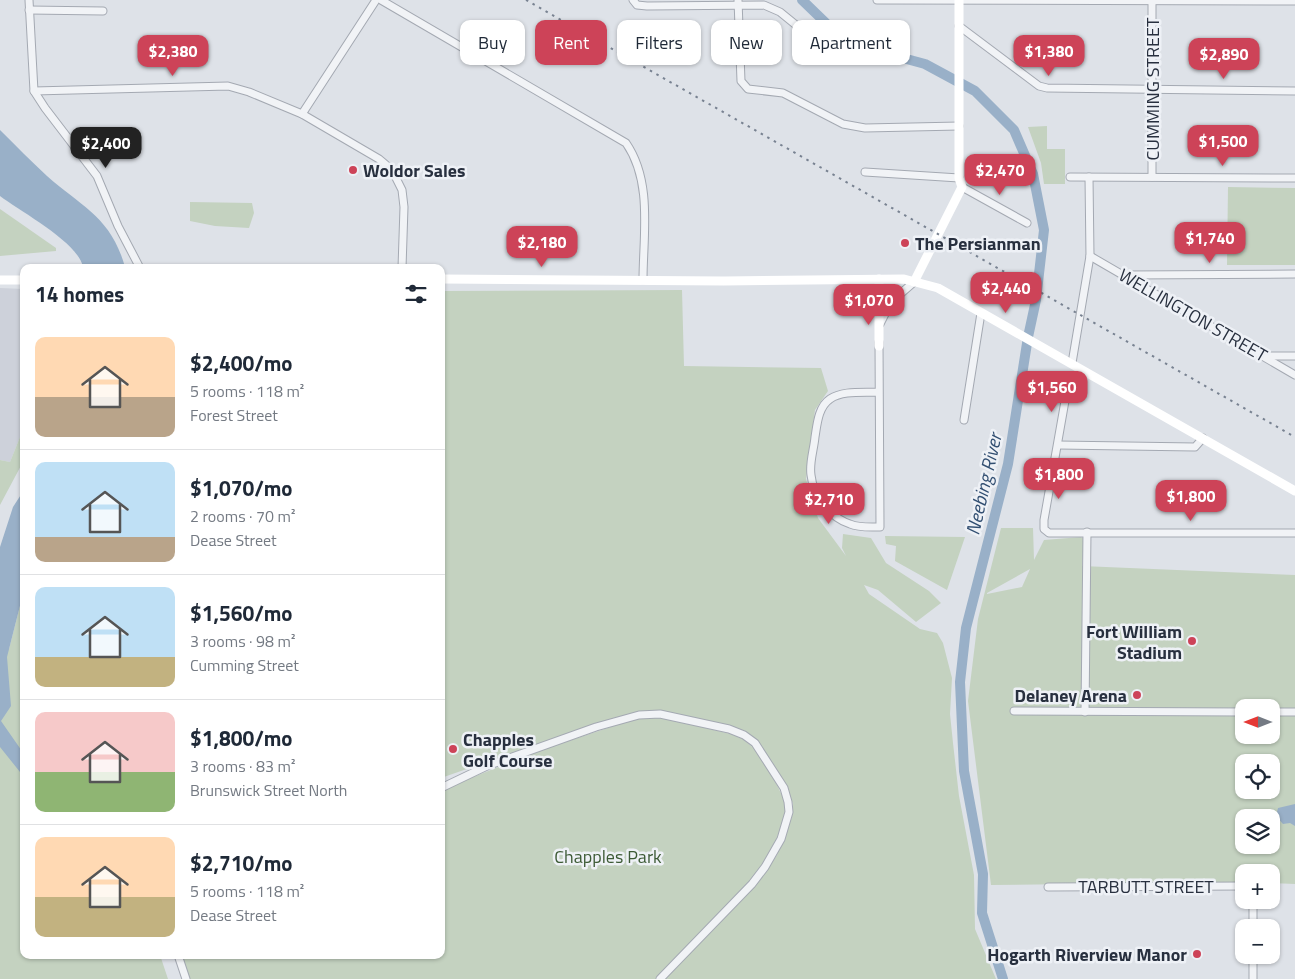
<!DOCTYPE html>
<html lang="en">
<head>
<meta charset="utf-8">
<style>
	body { margin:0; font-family:"Titillium Web",sans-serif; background:#f6f6f7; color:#1f2937; height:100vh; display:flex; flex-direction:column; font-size:19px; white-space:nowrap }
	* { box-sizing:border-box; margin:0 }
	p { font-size:16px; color:#747a83 }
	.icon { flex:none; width:28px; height:28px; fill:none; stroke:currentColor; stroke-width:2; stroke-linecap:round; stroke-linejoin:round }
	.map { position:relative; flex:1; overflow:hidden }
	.panel { position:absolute; left:20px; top:264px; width:425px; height:695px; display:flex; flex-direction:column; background:#fff; border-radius:10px; box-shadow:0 1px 4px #0004 }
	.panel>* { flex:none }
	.banner { position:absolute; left:460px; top:20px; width:475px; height:45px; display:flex; gap:10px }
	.needle { width:32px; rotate:270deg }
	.tools { position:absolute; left:1235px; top:699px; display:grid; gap:10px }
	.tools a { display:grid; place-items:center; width:45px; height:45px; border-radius:10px; background:#fff; box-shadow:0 1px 4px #0004; font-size:25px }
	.price { position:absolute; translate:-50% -42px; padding:0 11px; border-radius:10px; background:#cd4358; color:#fff; font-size:16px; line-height:32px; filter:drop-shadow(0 1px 2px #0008) }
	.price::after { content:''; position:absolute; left:50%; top:30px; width:15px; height:11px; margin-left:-8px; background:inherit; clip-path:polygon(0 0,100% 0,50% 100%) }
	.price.active { background:#222; color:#fff }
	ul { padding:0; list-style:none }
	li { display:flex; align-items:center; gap:15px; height:125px; padding:0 15px }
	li+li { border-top:1px solid #e0e1e3 }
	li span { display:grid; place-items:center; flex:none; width:140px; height:100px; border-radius:10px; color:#555 }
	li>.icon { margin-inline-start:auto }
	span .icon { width:60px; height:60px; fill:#fffc; stroke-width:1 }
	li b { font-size:21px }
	h2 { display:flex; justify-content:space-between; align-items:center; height:60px; padding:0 15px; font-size:21px }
	.chip { padding:0 18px; border-radius:10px; background:#fff; box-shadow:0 1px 4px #0004; font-size:18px; line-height:45px }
	.chip.active { background:#cd4358; color:#fff }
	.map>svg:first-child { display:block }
	.built { fill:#cdd1da }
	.green { fill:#c4d2c0; fill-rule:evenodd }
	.water { fill:#99b0c8 }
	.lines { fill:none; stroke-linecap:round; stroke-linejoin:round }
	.river { stroke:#99b0c8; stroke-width:10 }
	.street-casing { stroke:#a4a9b2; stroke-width:9 }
	.street { stroke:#f1f3f6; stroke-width:7 }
	.secondary { stroke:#fff; stroke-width:9 }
	.rail { stroke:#788291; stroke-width:2; stroke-dasharray:2.5 5; stroke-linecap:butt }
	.poi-dot { fill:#cd4358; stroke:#eef1f6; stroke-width:2 }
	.labels { text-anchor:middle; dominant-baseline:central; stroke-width:5; stroke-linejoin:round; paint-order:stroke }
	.street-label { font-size:18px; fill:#28303f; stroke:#eef1f6 }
	.poi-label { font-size:18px; font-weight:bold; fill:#28303f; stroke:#eef1f6; text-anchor:start }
	.park-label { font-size:18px; fill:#3c5a35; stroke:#eef1f6 }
	.water-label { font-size:19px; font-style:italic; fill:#324f72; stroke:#eef1f6 }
</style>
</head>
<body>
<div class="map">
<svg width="1295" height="979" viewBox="0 0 1295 979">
	<rect width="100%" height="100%" fill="#dee2e8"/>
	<polygon class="built" points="0,288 24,289 24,427 10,462 0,460"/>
	<g class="green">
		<polygon points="1047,126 1047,149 1065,149 1065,184 1044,184 1041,163 1028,127"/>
		<polygon points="1228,187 1295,188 1295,265 1227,265"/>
		<polygon points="190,202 252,203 254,213 249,228 215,226 190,221"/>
		<polygon points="0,209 56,248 56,251 0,256"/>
		<polygon points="682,290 684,366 821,368 828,391 815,410 806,479 818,518 846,556 842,548 843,534 871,538 886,563 929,591 941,603 916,622 878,590 864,585 869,594 920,629 937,633 943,643 952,678 950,714 953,743 959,796 974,875 975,929 996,979 189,979 181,955 441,955 441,790 538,751 638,718 663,718 739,736 755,749 770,770 786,804 785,816 776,840 759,870 744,887 739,901 757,884 777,855 792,817 793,804 786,785 762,748 752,736 737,728 662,711 636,713 584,728 441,778 441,291"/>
		<polygon points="24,427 24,460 0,505 0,460 10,462"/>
		<path d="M1001,528h32l1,32 10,-20 37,-3 3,2 -2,27 213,9v309l-24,-1v-11h-27v10l-253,3 -23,-184 10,-82zM1030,569l-8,18 -35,7v-1zM1244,708h27v27h-27zM1244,762h27v28h-27zM1244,818h27v27h-27z"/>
		<polygon points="885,536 965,537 947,590 895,561 896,546 886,544"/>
		<polygon points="24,590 24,955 160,955 168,979 0,979 0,646 9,649"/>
	</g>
	<g class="water">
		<path d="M0,130c16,16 31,31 47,46 35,31 64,41 78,91h-42c-5,-25 -62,-55 -83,-71z"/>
		<polygon points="24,490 24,590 7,657 11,706 1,721 24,754 24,777 0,747 0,547 13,507"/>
		<polygon points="1295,804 1295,826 1290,823 1283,824 1276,816 1278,808"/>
	</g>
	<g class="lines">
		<polyline class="river" points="802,0 830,27 877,51 925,64 975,91 1014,130 1033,174 1044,230 1036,300 1028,337 1008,464 966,628 960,682 964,771 983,874 982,913 1003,979"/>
		<g class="street-casing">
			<g id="street">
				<polyline points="29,0 34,91 45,108 97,176 118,226 140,268"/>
				<path d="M381,0l245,143c27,39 17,93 17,137"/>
				<polyline points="633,0 637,5 647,6 764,5 780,12 823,47"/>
				<polyline points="738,0 741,81 748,89 783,93 843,124 865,128 959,126"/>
				<polyline points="877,0 1295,1"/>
				<polyline points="1152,0 1152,177"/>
				<polyline points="29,10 103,11"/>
				<polyline points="959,26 1039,86 1047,88 1295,91"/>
				<polyline points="34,91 228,86 249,92 302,114 379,159 392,170 402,190 404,207 402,268"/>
				<polyline points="302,114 376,0"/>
				<polyline points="865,172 959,178"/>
				<polyline points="1070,177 1295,178"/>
				<polyline points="962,187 1027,223"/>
				<polyline points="1090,256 1295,375"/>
				<polyline points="1126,275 1295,274"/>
				<polyline points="880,324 891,302 914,282"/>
				<polyline points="1262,356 1295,356"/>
				<polyline points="1072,363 1090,256 1089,177"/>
				<polyline points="1068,384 1044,520 1044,529 1049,533 1295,533"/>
				<path d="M879,392c-15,1 -36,-2 -49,7 -12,8 -13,26 -15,38 -1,12 -6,26 -4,38 2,21 20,43 39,49 9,4 20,3 30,3l-1,-185"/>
				<polyline points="964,420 981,313"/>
				<polyline points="1058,445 1195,447 1203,438"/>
				<polyline points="1014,711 1244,712"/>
				<polyline points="1085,712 1087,532"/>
				<polyline points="1271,712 1295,712"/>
				<polyline points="441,788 487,766 596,727 639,715 660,714 729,729 744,735 755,743 784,788 788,802 789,812 781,839 765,867 752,884 660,979"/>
				<polyline points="1048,887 1244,886"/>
				<polyline points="1253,900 1253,928"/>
				<polyline points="178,955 186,979"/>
				<polyline points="1253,955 1253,979"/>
			</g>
		</g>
		<use href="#street" class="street"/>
		<g class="secondary">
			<polyline points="441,279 724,281 904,279 938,288 1295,491"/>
			<polyline points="879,279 879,346"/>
			<polyline points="0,280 24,280"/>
			<polyline points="914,282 962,187 959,178 959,0"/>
		</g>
		<polyline class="rail" points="526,0 1295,437"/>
	</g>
	<g class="poi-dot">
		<circle cx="353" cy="170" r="5"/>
		<circle cx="905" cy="243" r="5"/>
		<circle cx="1192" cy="641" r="5"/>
		<circle cx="1137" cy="695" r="5"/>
		<circle cx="453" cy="749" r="5"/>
		<circle cx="1197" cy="954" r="5"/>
	</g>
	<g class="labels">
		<g class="street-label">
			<text transform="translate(1152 89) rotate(-90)">CUMMING STREET</text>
			<text transform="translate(1193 315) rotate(30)">WELLINGTON STREET</text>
			<text x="1146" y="886">TARBUTT STREET</text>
		</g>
		<g class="poi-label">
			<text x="363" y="170">Woldor Sales</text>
			<text x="915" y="243">The Persianman</text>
			<text x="1182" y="631" text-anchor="end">Fort William<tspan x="1182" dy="21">Stadium</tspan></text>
			<text x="1127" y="695" text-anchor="end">Delaney Arena</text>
			<text x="463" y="739">Chapples<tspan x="463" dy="21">Golf Course</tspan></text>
			<text x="1187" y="954" text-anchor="end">Hogarth Riverview Manor</text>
		</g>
		<g class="park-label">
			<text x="608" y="856">Chapples Park</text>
		</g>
		<g class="water-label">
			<text transform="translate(983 484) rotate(-77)">Neebing River</text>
		</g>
	</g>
</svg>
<div class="tools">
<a><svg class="needle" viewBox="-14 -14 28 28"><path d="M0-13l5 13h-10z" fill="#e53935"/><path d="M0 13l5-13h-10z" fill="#747a83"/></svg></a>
<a><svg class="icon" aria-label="locate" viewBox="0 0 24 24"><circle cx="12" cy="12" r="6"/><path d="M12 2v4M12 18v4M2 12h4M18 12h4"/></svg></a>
<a><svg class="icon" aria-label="layers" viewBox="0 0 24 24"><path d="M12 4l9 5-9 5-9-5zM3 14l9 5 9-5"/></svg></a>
<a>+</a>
<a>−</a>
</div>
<b class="price" style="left:173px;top:77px">$2,380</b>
<b class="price" style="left:1049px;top:77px">$1,380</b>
<b class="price" style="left:1224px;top:80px">$2,890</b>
<b class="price" style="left:1223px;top:167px">$1,500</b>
<b class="price active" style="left:106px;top:169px">$2,400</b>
<b class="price" style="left:1000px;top:196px">$2,470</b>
<b class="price" style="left:1210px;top:264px">$1,740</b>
<b class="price" style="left:542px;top:268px">$2,180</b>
<b class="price" style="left:1006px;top:314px">$2,440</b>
<b class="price" style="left:869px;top:326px">$1,070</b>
<b class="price" style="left:1052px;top:413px">$1,560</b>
<b class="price" style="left:1059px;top:500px">$1,800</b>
<b class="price" style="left:1191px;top:522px">$1,800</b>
<b class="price" style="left:829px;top:525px">$2,710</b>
<div class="banner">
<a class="chip">Buy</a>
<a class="chip active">Rent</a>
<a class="chip">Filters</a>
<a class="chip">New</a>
<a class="chip">Apartment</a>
</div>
<section class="panel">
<h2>14 homes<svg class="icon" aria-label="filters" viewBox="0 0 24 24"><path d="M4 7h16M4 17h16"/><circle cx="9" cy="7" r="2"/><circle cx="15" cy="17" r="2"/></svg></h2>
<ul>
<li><span style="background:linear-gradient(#ffd9b3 60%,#b9a48a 0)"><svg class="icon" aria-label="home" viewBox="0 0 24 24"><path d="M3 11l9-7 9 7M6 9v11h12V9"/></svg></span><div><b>$2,400/mo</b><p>5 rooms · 118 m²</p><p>Forest Street</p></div></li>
<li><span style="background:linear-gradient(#bfe0f5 75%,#b9a48a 0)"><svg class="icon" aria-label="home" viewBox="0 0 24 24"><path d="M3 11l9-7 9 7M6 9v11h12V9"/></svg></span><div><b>$1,070/mo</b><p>2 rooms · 70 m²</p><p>Dease Street</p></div></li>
<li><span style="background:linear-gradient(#bfe0f5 70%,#c2b280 0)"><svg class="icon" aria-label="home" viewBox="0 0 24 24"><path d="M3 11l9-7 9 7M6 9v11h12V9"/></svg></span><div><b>$1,560/mo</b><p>3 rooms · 98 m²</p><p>Cumming Street</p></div></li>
<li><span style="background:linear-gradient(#f6c9c9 60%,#8fb573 0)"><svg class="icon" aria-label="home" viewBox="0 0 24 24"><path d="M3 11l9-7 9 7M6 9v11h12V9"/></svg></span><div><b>$1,800/mo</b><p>3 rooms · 83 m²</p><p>Brunswick Street North</p></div></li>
<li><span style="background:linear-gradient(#ffd9b3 60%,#c2b280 0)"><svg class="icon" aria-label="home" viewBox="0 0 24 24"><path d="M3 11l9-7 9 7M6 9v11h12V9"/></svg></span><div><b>$2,710/mo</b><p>5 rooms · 118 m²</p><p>Dease Street</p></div></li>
</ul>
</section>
</div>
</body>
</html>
